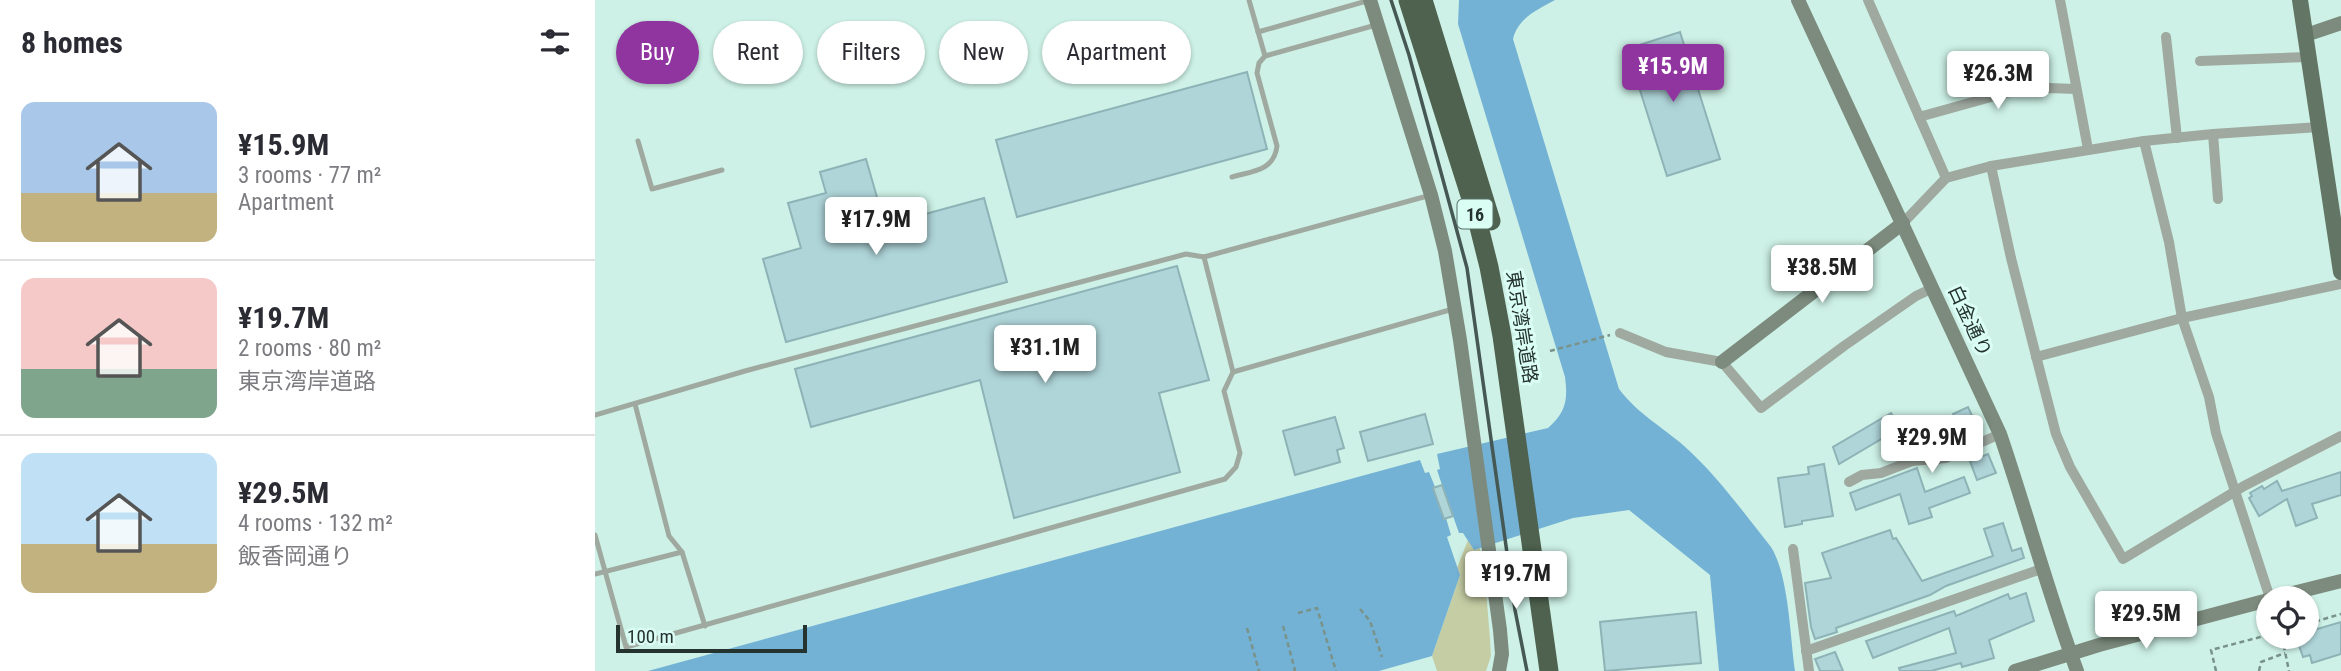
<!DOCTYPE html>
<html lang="en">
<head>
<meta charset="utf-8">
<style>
	body { margin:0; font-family:"Roboto Condensed","Noto Sans JP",sans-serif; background:#f2f2f3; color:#2b2b33; height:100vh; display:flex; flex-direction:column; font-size:26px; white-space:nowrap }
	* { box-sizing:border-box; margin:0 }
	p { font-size:23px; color:#7c7c81 }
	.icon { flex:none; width:38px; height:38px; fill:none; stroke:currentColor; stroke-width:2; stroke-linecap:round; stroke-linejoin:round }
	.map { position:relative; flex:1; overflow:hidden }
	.details { display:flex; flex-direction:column; background:#fff; width:595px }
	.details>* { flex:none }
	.hud { position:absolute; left:21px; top:21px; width:665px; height:63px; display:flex; gap:14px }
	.controls { position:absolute; left:1661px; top:586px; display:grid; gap:14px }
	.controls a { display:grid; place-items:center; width:63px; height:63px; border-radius:50%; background:#fff; box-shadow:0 2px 5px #0004; font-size:35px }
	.scale { position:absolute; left:21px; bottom:18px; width:191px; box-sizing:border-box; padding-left:7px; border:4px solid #25332f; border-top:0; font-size:19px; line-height:24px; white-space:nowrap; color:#25332f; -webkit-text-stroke:5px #dafef4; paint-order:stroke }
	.price { position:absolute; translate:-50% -60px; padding:0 16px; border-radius:7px; background:#fff; color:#222; font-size:23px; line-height:46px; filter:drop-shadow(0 2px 4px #0008) }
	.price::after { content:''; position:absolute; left:50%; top:42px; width:21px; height:16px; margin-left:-10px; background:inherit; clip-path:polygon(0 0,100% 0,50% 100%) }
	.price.current { background:#9035a0; color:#fff }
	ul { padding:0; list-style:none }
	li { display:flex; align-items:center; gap:21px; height:175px; padding:0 21px }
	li+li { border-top:2px solid #e1e1e2 }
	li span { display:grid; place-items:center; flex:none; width:196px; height:140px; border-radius:14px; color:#555 }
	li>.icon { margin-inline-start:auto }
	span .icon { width:84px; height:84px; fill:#fffc; stroke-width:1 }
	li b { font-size:30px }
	h2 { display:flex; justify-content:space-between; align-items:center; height:84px; padding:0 21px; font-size:30px }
	.chip { padding:0 24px; border-radius:32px; background:#fff; box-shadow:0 2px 5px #0004; font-size:24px; line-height:63px }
	.chip.current { background:#9035a0; color:#fff }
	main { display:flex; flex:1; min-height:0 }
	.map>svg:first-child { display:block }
	.green { fill:#c5cda4 }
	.water { fill:#74b2d5 }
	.building { fill:#afd5d9; stroke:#8eb3b7; stroke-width:2 }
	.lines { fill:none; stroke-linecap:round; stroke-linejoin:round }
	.path { stroke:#79928a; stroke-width:2.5; stroke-dasharray:5 3.5; stroke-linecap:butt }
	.lane { stroke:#9fa9a0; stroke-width:5 }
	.street { stroke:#9fa9a0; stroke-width:10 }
	.secondary { stroke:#7c8b7d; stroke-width:14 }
	.primary { stroke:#637564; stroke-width:16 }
	.highway { stroke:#4e624f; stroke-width:19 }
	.rail { stroke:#465853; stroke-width:3.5 }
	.labels { text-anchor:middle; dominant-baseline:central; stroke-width:6; stroke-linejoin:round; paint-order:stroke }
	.shield { fill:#dafef4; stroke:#5b706a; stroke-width:2 }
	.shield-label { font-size:18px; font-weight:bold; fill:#25332f }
	.street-label { font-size:19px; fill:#25332f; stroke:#dafef4 }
</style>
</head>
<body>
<main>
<section class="details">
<h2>8 homes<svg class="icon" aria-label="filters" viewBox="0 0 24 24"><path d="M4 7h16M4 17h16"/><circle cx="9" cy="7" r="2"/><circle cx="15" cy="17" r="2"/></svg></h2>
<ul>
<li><span style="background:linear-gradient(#a9c7e8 65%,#c2b280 0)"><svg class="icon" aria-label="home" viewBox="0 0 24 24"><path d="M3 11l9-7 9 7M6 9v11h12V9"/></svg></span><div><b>¥15.9M</b><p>3 rooms · 77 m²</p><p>Apartment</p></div></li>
<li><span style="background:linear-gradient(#f6c9c9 65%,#7fa58c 0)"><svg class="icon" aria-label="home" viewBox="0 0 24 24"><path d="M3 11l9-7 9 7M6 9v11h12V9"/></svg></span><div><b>¥19.7M</b><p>2 rooms · 80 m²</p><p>東京湾岸道路</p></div></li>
<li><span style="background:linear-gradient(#bfe0f5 65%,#c2b280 0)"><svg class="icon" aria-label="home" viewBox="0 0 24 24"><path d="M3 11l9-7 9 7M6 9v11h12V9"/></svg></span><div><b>¥29.5M</b><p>4 rooms · 132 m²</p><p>飯香岡通り</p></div></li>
</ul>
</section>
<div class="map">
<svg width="1746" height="671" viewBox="0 0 1746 671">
	<rect width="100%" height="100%" fill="#cdf1e6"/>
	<polygon class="green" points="873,540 879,550 885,548 885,579 891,590 895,639 896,656 891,671 842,671 837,656 865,575 862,568"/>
	<path class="water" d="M864,0h96c-18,10 -37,18 -42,39l106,350c20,26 41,36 64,56 34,30 60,67 88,102 18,29 19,89 24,124h-76l-9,-96 -81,-65 -56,8 -99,32 -11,-17h-4l-6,-17 -7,2 5,17 -4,2 13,38 -28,81 -53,15h-731l772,-211 5,13 4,-1 6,15 7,-2 -5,-15 3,-1 -3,-15 111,-26c18,-16 20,-28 17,-51l-107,-353z"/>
	<g class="building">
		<polygon points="1085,32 1125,159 1072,176 1032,49"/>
		<polygon points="652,72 672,149 422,217 401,140"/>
		<polygon points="271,159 290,225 389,198 412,282 191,342 168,259 206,248 193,203 231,193 225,172"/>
		<polygon points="582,266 614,380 564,393 585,472 419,518 385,380 216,427 200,369"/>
		<polygon points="1373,407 1384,431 1370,438 1358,414"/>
		<polygon points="1296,413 1305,428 1244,464 1238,447"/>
		<polygon points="830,414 838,444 773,461 765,432"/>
		<polygon points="740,417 749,448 742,450 745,462 700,475 688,431"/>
		<polygon points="1393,454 1401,473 1382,480 1375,461"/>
		<polygon points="1229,464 1238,516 1207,521 1207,524 1190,527 1183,478 1214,474 1213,467"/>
		<polygon points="1322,468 1330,492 1369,477 1375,493 1334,508 1337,517 1314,524 1305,494 1261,510 1255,493"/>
		<polygon points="1746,472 1746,495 1717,504 1722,518 1701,526 1692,499 1664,516 1654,498 1657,496 1655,493 1667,486 1669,489 1682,481 1687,491"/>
		<polygon points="847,485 858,516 849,519 838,488"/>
		<polygon points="1408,523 1417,551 1426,548 1429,558 1351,586 1335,595 1241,628 1242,632 1220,639 1216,627 1210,583 1236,578 1227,553 1295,530 1298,539 1301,538 1327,581 1398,556 1389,529"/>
		<polygon points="1431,593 1439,621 1394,640 1399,658 1367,667 1366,663 1336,671 1305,671 1304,668 1361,653 1354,628 1278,658 1271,641 1359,611 1361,616 1413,594 1415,599"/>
		<polygon points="1101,612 1106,663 1010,671 1005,622"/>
		<polygon points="1746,622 1746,654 1717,663 1715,655 1708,657 1701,637 1712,637 1712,632"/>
		<polygon points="1240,652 1248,671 1225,671 1220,659"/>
	</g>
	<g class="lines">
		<g class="path">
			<polyline points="955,351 1015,335"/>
			<polyline points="765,609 775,621 787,657"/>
			<polyline points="703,613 722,608 741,671"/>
			<polyline points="1712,624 1746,614"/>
			<polyline points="688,626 700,670 698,671"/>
			<polyline points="652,628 664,671"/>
			<polyline points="1687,637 1694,671"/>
			<polyline points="1621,671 1616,650 1673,635"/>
			<polyline points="1664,671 1666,662 1690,653"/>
		</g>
		<g class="lane">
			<polyline points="663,32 775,0"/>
			<polyline points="670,56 781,25"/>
			<polyline points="43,141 57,189 127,170"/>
			<path d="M637,177c21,-6 42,-6 45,-31l-20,-73 2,-10 6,-7 -16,-56"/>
			<polyline points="638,372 858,309"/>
			<polyline points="40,404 74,536 87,552 110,626"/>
			<polyline points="0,415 150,371 591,254 609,257 836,195"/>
			<polyline points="0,535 31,647 630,479 641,467 645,453 629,391 638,372 609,257"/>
			<polyline points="0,574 87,552"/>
		</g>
		<g class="street">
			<polyline points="1273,0 1351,178"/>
			<polyline points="1465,0 1493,149"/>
			<polyline points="1571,37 1582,138"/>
			<polyline points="1605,61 1713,57"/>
			<polyline points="1324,117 1414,92 1454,88 1481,89"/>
			<polyline points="1618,134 1623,199"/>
			<polyline points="1549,141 1574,242 1587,318 1614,397 1621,433 1675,598"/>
			<polyline points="1396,166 1416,258 1461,434 1475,467 1528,559 1649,486 1746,436"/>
			<polyline points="1308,223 1351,178 1396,166 1549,141 1618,134 1724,127"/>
			<polyline points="1025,333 1071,352 1127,362 1166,408 1249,346 1321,296 1338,288"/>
			<polyline points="1441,357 1587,318 1746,284"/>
			<polyline points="1254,482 1267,475 1286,473 1317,461 1351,458 1405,434"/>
			<polyline points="1198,549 1214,671"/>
			<polyline points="1211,651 1449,568"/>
		</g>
		<g class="secondary">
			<polyline points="775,0 836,195 850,251 865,340 905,630 907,654 904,671"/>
			<path d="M1203,0l202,434c27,79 48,159 77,237"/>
			<polyline points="1711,35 1746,23"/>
			<polyline points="1127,362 1308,223"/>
			<polyline points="1678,598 1746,581"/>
			<polyline points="1420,671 1504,645 1673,600"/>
		</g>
		<polyline class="primary" points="1705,0 1746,272"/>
		<g class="highway">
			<polyline points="813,0 880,211 894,267 907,336 954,671"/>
			<polyline points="828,0 896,221"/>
		</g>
		<polyline class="rail" points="796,0 814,55 872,268 920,610 932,671"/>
	</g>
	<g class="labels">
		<rect class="shield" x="862.5" y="199.5" width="35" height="29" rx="5"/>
		<g class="shield-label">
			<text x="880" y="214">16</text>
		</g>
		<g class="street-label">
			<text transform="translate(1375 321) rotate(65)">白金通り</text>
			<text transform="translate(927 327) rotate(81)">東京湾岸道路</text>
		</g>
	</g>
</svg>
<div class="controls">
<a><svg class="icon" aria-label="locate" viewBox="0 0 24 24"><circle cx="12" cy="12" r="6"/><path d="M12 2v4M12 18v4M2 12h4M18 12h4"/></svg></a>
</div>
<div class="scale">100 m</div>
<b class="price current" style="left:1078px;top:104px">¥15.9M</b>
<b class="price" style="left:1403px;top:111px">¥26.3M</b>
<b class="price" style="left:281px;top:257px">¥17.9M</b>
<b class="price" style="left:1227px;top:305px">¥38.5M</b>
<b class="price" style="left:450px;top:385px">¥31.1M</b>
<b class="price" style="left:1337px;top:475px">¥29.9M</b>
<b class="price" style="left:921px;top:611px">¥19.7M</b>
<b class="price" style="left:1551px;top:651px">¥29.5M</b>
<div class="hud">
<a class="chip current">Buy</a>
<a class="chip">Rent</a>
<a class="chip">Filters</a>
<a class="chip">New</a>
<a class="chip">Apartment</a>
</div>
</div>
</main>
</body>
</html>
